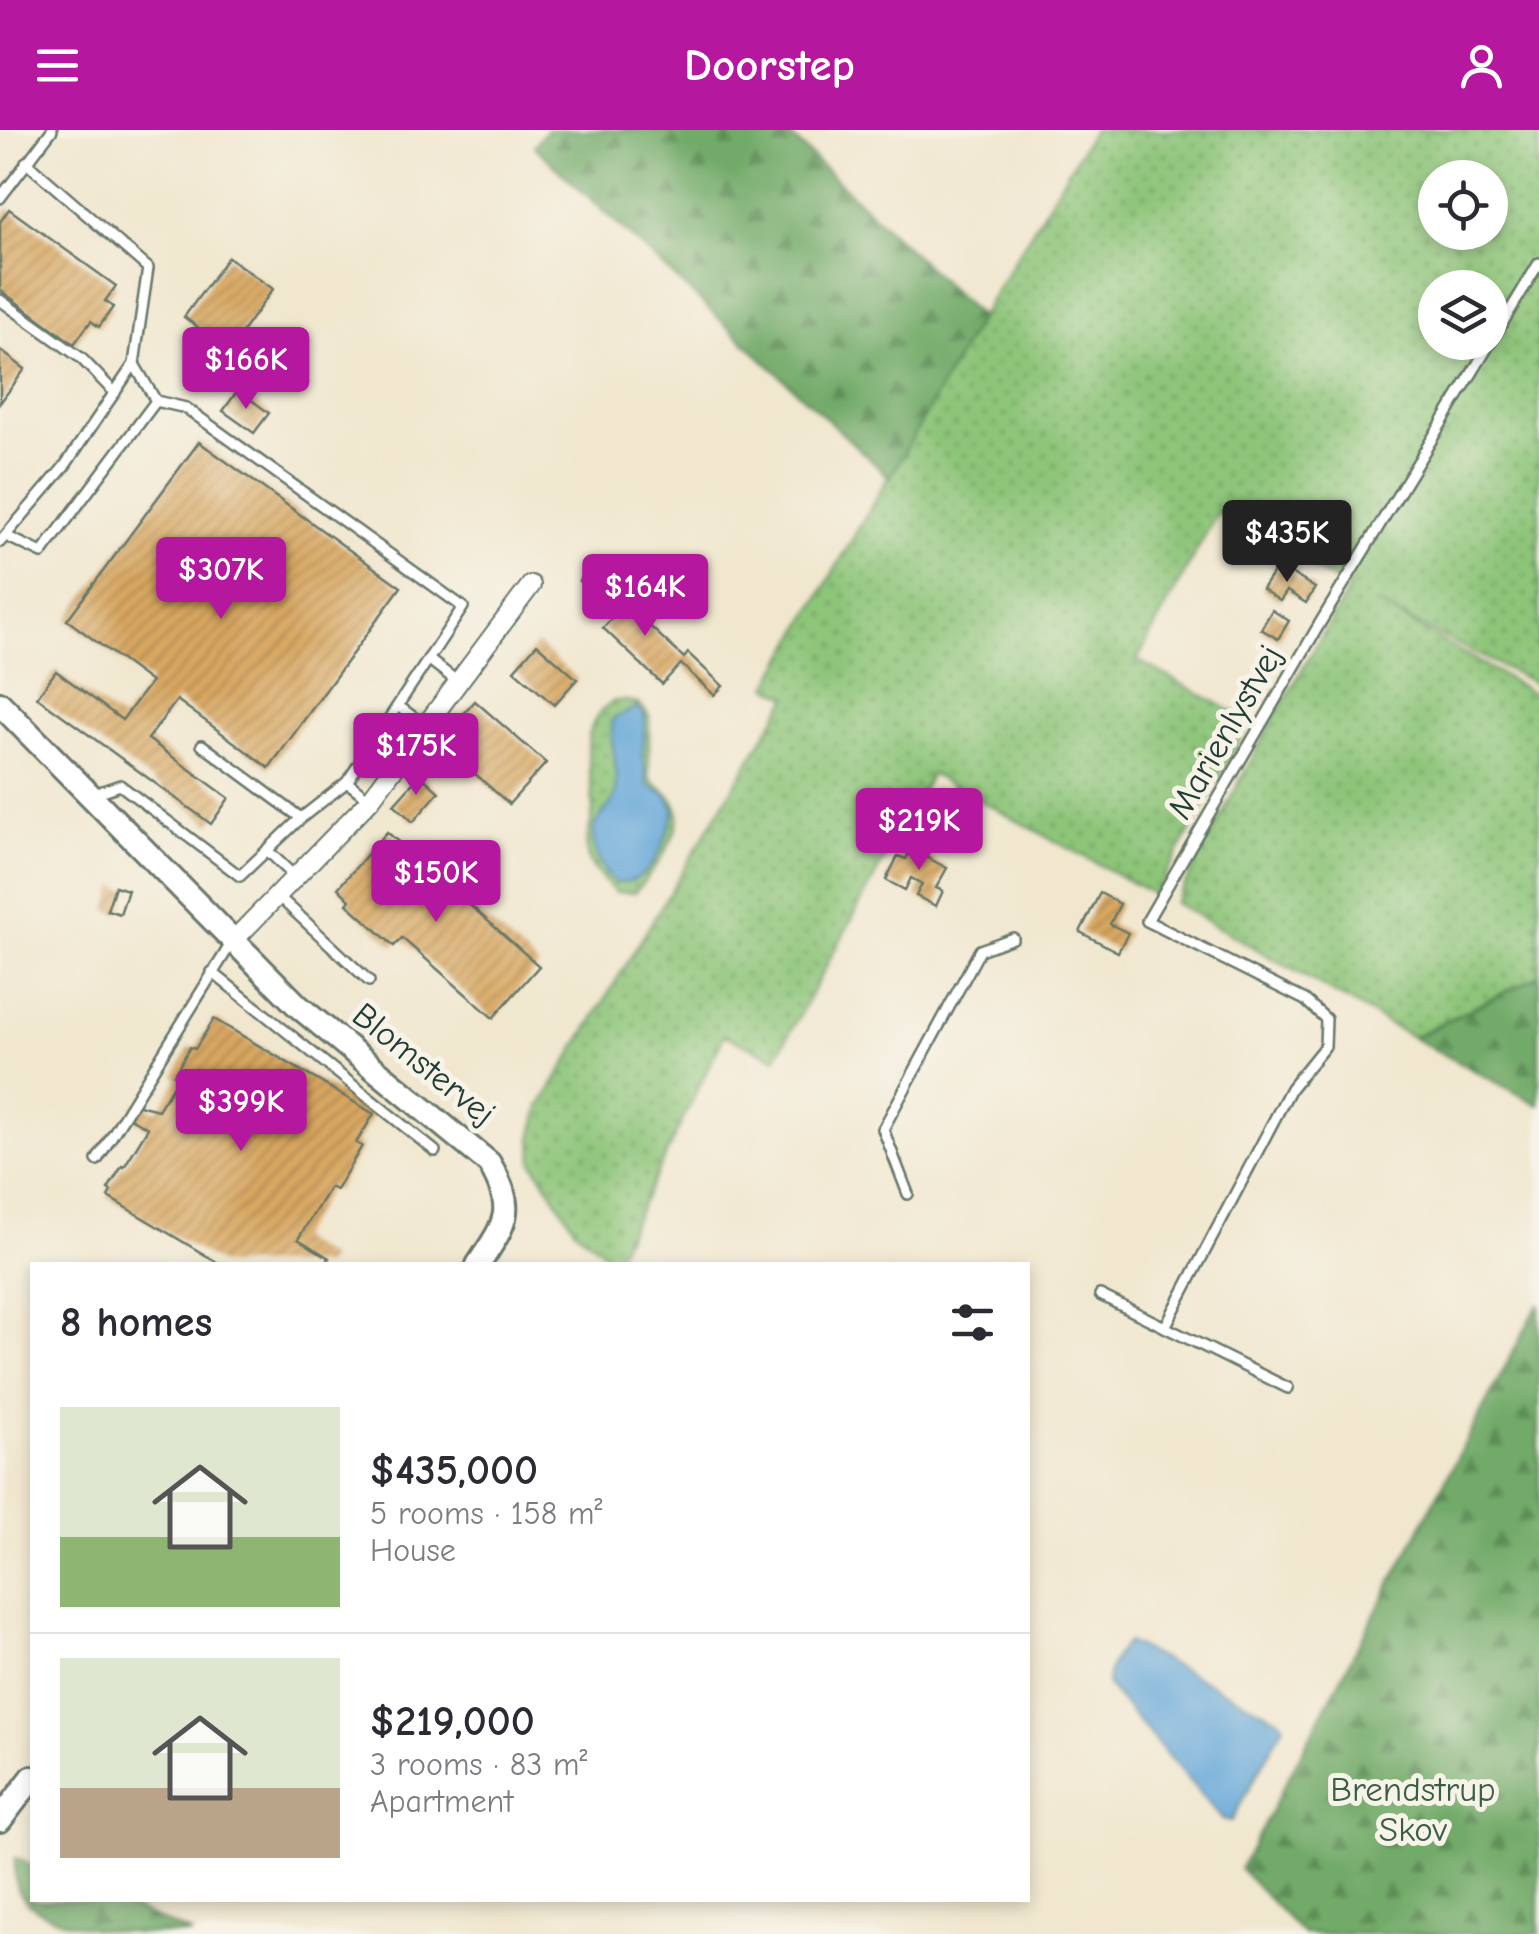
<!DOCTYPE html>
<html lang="en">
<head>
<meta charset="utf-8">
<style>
	body { margin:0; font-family:"Comic Neue",sans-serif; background:#f7f7f7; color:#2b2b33; height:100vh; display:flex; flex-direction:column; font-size:38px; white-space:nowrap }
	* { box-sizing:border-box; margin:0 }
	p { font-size:32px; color:#7c7c81 }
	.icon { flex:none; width:55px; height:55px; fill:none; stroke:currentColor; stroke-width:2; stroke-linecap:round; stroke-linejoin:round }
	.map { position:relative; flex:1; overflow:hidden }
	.side { position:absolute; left:30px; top:1132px; width:1000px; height:640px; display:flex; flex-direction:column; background:#fff; border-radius:0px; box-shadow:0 5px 15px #0003 }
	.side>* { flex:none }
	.buttons { position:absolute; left:1418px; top:30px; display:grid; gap:20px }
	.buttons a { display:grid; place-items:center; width:90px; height:90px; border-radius:50%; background:#fff; box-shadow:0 5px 15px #0003; font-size:50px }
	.price { position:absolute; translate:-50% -85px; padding:0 22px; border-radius:10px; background:#b5179e; color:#fff; font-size:32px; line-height:65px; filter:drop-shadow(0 2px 5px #0008) }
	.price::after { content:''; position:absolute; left:50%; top:60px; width:30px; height:22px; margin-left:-15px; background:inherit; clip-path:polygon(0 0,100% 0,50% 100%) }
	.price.selected { background:#222; color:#fff }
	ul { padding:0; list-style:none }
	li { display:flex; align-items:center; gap:30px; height:250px; padding:0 30px }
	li+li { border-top:2px solid #e1e1e2 }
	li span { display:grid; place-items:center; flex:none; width:280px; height:200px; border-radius:0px; color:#555 }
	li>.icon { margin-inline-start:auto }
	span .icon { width:120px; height:120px; fill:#fffc; stroke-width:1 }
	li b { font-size:42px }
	h2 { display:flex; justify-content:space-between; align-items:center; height:120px; padding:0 30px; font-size:42px }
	header { display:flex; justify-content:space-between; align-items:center; height:130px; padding:0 30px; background:#b5179e; color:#fff; font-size:45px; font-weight:700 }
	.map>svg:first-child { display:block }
	.grass { fill:url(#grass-dots); stroke:#568156; stroke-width:2.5; fill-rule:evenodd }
	.forest { fill:url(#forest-firs); stroke:#48744e; stroke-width:2.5 }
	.water { fill:#65a7d9; stroke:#427286; stroke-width:2.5 }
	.building { fill:url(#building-hatch) }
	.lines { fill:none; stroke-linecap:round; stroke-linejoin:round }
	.lane-casing { stroke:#68786a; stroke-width:14 }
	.street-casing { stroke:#68786a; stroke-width:22 }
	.secondary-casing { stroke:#68786a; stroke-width:28 }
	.lane { stroke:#fff; stroke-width:9 }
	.street { stroke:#fff; stroke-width:18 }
	.secondary { stroke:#fff; stroke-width:22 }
	.labels { text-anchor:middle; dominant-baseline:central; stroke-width:10; stroke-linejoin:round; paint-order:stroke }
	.street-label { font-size:35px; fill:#1f3d34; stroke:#f7f3e8 }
	.park-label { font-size:35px; fill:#3a5f45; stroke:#f7f3e8 }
</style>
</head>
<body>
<header><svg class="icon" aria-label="menu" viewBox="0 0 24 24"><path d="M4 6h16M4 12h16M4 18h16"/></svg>Doorstep<svg class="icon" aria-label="person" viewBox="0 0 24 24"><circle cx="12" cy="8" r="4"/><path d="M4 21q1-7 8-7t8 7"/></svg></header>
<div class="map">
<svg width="1539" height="1804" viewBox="0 0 1539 1804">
	<defs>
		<pattern id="grass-dots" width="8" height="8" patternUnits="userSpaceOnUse" patternTransform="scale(2.5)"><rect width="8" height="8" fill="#8dc579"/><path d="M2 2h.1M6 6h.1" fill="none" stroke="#73a164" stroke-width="1.8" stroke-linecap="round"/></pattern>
		<pattern id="forest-firs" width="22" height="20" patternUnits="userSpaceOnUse" patternTransform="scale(2.5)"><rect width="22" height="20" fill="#72aa69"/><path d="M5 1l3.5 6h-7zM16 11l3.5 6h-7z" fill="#5d8c57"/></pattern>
		<pattern id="building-hatch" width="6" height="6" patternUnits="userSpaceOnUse" patternTransform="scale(2.5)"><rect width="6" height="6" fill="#d9a761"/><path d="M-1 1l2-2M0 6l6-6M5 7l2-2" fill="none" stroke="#af8951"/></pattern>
	</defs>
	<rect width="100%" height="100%" fill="#f7f3e8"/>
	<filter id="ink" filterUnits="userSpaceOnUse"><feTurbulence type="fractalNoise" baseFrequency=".01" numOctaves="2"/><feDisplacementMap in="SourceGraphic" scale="20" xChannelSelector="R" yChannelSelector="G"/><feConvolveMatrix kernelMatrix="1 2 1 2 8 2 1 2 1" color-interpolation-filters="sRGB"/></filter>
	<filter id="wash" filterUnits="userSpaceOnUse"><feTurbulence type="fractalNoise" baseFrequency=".0048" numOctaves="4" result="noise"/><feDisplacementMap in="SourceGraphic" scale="40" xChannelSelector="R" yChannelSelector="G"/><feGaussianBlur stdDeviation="2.25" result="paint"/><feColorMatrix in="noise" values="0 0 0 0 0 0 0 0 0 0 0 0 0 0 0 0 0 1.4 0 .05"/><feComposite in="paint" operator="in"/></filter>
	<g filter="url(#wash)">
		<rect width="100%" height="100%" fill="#f1e7cf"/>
		<g class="grass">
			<path d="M1093,0h446v845l-127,62 -237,-134 92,-173 82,-141 -131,-77 -81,148 113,61 -95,174 -224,-121 -155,284 -52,-23 -110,226 -39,-32 -42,-67 -1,-24 8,-31 248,-410 -20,-11 212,-369zM1435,48h55v54h-55zM1435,158h55v54h-55zM1376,473l160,81v11z"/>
			<path d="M614,571c16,-1 27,0 35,15v61c8,11 23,16 28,30 8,25 -27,68 -43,86l-19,-1c-8,-9 -20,-19 -25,-30 -9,-17 2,-36 3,-54 0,-39 -20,-82 21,-107z"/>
		</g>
		<g class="forest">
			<polygon points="546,0 784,0 980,187 890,348 534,16"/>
			<polygon points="1539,846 1539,975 1413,908"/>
			<polygon points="1539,1173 1539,1804 1303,1804 1240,1739"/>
			<path d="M15,1728l17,8v34h81l79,34c-54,0 -148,0 -174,-44 -4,-9 -3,-22 -3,-32z"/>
		</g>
		<g class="water">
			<path d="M637,577l8,8 -2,42 5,28 18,9 9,16c-9,28 -22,75 -59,73 -14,-9 -28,-41 -21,-58 8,-17 21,-18 22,-42 0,-23 -8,-43 -4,-64z"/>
			<path d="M1128,1512l151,77 5,6 -53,96 -9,-2 -114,-133c-3,-14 9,-35 20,-44z"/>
		</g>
		<g id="blocks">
			<g class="building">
				<polygon points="9,79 116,156 105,171 113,177 99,197 91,191 74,214 0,160 0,92"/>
				<polygon points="228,127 273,159 229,220 184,187"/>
				<polygon points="0,220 25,239 0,273"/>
				<polygon points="238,260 269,283 254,303 223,281"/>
				<polygon points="199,312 401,457 269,638 177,570 148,609 229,668 211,694 37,567 56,541 122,590 151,552 67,490"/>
				<polygon points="1278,435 1315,458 1306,473 1287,461 1280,471 1262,459"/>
				<polygon points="589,440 684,528 688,523 723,556 714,565 681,534 662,554 603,498 615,485 579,451"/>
				<polygon points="1272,480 1289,491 1278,509 1261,499"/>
				<polygon points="537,514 577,549 554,575 514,540"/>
				<polygon points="475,571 546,633 509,674 439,612"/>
				<polygon points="420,645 439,662 413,692 394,674"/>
				<polygon points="387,702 539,836 493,888 402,808 394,816 347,774 350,770 338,758"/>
				<polygon points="916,709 931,717 926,727 947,738 936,758 943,761 936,776 916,766 922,754 911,748 905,760 886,750 898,726 906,729"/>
				<polygon points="115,756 128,760 120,784 107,780"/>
				<polygon points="1100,763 1120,774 1110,794 1128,803 1118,822 1080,802"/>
				<polygon points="214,889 374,984 356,1013 362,1016 336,1060 330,1057 298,1109 329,1128 325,1135 222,1135 108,1067 111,1061 108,1059 122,1036 124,1037 148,998 130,988 135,974 158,980 178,948 174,945 190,917 195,919"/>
			</g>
		</g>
	</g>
	<g filter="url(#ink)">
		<use href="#blocks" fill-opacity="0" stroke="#68786a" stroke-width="2.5"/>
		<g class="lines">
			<g class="lane-casing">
				<g id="lane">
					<polyline points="0,68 52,0"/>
					<polyline points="0,170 81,228 115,263"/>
					<polyline points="6,406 42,423 156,271 134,234"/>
					<polyline points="0,412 64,337 134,234 148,138 26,32"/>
					<polyline points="428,529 458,552"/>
					<polyline points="398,576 424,595"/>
					<polyline points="202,615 301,688"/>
					<polyline points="347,652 370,670"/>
					<polyline points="94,664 120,655 240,746 301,688 347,652 463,477 186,278 156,271"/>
					<polyline points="267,720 294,746"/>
					<polyline points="278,766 369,851"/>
					<polyline points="212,842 435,1021"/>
					<polyline points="97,1030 232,812"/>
					<polyline points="908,1064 883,999 980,820 1013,808"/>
					<polyline points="1100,1165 1288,1258"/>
					<polyline points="1165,1197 1291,958 1325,916 1326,889 1305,870 1147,791 1320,493 1539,133"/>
				</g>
			</g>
			<g class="street-casing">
				<polyline id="street" points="234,810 370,670 531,455"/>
			</g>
			<g class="secondary-casing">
				<g id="secondary">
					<path d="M0,574l298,302 191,157c28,48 17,59 -11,102"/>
					<polyline points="0,1690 32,1648"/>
				</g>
			</g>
			<use href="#lane" class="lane"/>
			<use href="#street" class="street"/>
			<use href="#secondary" class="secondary"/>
		</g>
	</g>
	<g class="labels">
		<g class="street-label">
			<text transform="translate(1225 602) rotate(-60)">Marienlystvej</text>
			<text transform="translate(424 934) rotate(39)">Blomstervej</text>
		</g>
		<g class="park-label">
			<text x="1413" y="1659">Brendstrup<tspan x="1413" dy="40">Skov</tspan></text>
		</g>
	</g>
</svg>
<div class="buttons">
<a><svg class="icon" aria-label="locate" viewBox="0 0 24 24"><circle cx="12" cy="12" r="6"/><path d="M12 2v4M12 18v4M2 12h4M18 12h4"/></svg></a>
<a><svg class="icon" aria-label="layers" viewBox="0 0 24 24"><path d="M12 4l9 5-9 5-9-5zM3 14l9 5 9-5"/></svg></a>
</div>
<b class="price" style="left:246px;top:282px">$166K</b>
<b class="price selected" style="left:1287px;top:455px">$435K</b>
<b class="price" style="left:221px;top:492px">$307K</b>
<b class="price" style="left:645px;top:509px">$164K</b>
<b class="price" style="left:416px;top:668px">$175K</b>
<b class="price" style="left:919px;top:743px">$219K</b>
<b class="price" style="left:436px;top:795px">$150K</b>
<b class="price" style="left:241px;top:1024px">$399K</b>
<section class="side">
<h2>8 homes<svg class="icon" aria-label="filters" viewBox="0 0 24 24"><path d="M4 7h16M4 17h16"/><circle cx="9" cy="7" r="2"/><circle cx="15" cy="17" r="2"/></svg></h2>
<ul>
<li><span style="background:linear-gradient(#dfe7d0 65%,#8fb573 0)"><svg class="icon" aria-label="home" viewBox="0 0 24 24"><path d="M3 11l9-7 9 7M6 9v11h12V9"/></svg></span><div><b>$435,000</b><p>5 rooms · 158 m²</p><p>House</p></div></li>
<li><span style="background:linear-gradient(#dfe7d0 65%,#b9a48a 0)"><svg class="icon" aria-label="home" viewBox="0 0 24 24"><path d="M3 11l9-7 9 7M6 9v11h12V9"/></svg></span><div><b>$219,000</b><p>3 rooms · 83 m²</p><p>Apartment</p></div></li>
</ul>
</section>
</div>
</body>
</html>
